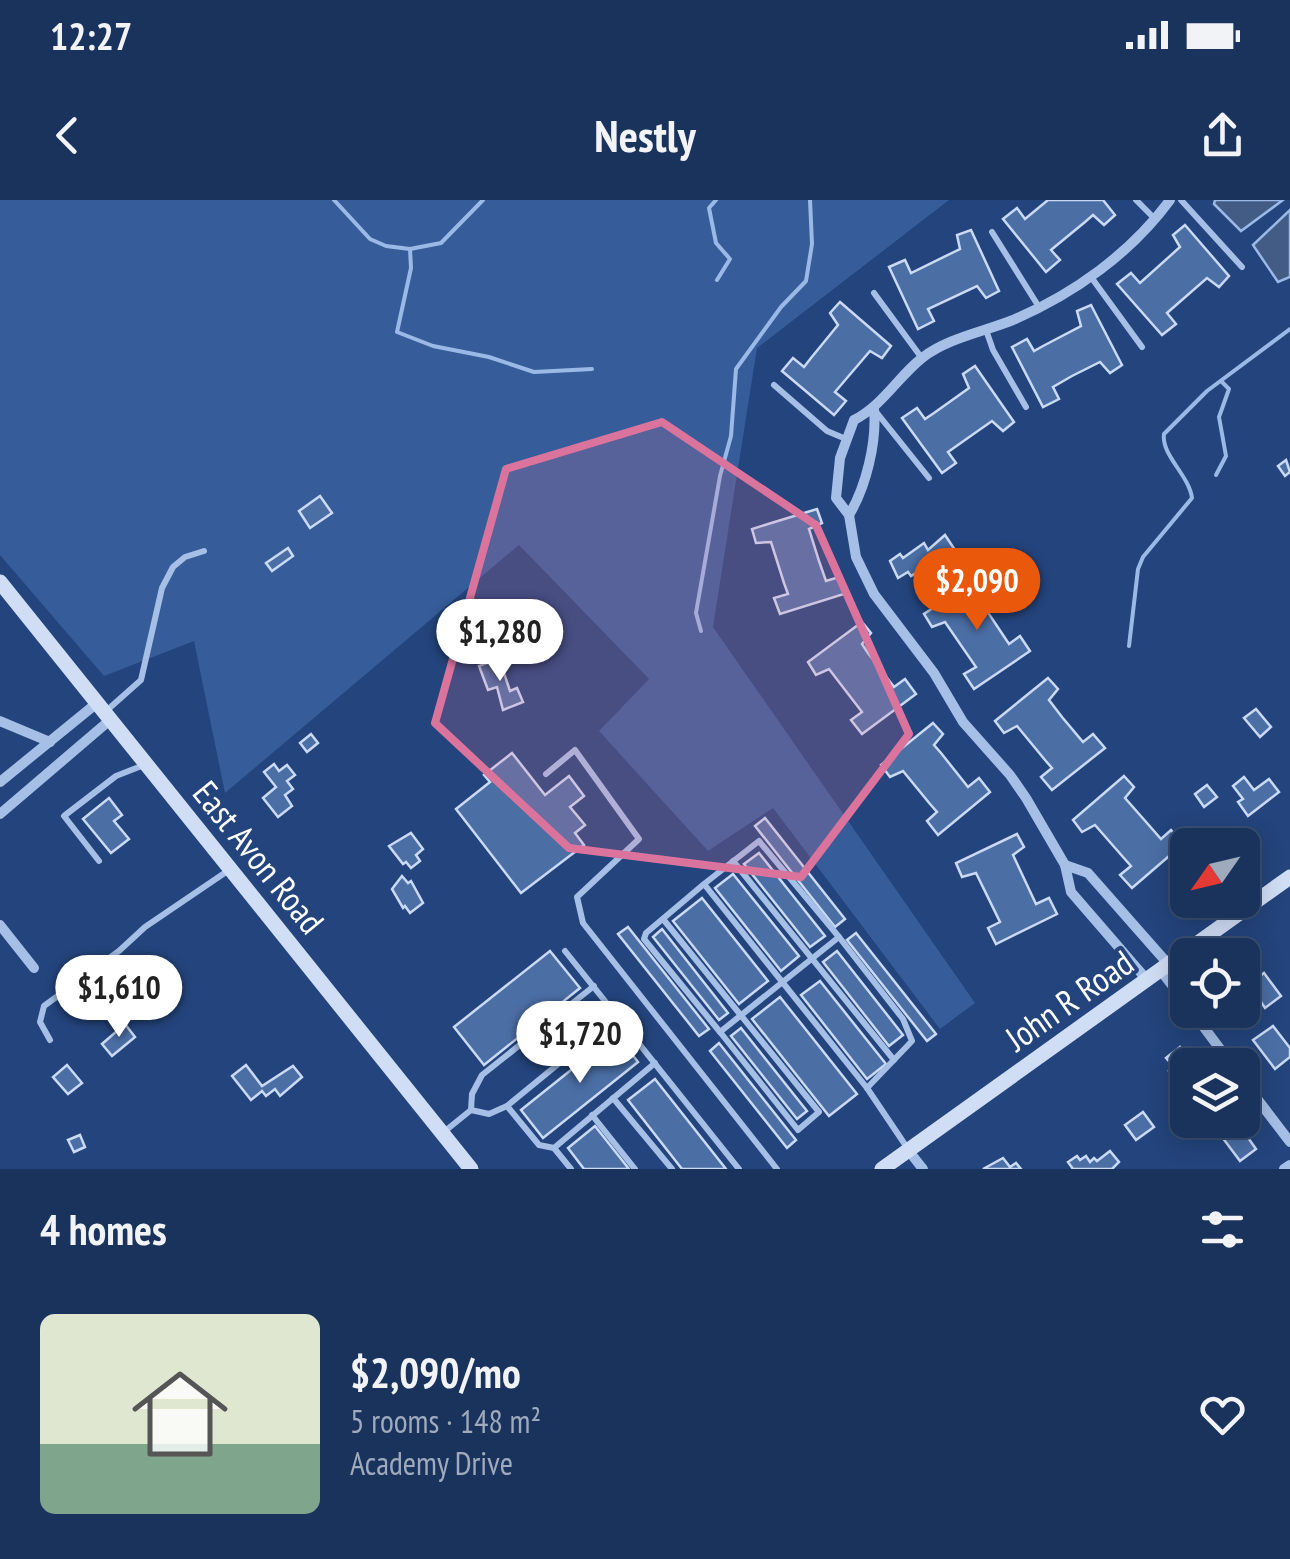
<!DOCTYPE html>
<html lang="en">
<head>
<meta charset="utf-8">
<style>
	body { margin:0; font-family:"PT Sans Narrow",sans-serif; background:#233b63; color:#f1f3f6; height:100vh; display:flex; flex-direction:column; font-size:38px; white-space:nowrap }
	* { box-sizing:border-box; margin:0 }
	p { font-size:32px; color:#9faabc }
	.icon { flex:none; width:55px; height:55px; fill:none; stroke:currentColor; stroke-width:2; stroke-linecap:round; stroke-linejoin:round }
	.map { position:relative; height:969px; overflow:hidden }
	.drawer { display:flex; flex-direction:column; background:#1a335d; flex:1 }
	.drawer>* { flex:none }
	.needle { width:65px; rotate:236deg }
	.fabs { position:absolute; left:1170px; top:628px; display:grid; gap:20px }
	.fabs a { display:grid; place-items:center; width:90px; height:90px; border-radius:15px; background:#1a335d; box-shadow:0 5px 25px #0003,0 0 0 2px #384e72; font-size:50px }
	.price { position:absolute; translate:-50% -85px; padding:0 22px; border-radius:35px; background:#fff; color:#222; font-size:32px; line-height:65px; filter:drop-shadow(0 2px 5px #0008) }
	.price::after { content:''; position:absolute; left:50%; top:60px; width:30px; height:22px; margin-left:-15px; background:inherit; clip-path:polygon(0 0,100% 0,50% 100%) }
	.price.active { background:#ea580c; color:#fff }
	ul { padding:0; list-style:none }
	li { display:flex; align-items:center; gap:30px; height:250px; padding:0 40px }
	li+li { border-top:2px solid #384e72 }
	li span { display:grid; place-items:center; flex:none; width:280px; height:200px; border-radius:15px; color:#555 }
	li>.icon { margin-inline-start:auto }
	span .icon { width:120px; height:120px; fill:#fffc; stroke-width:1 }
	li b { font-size:42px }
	h2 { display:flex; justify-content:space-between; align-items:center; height:120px; padding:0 40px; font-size:42px }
	.status { display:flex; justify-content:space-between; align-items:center; height:70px; padding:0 50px; background:#1a335d; direction:ltr }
	.status svg { height:28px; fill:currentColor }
	header { display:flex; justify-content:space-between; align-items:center; height:130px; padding:0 40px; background:#1a335d; font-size:45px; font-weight:700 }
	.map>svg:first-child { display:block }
	.green { fill:#365d9a }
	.water { fill:#435c85; stroke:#9ab9e7; stroke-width:2.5 }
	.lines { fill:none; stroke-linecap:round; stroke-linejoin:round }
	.stream { stroke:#9ab9e7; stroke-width:4 }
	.building { fill:#4b6ea5; stroke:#cadaf4; stroke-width:2.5 }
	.service { stroke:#a6bfe6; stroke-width:6 }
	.minor { stroke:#a6bfe6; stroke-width:10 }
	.secondary { stroke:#d0def5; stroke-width:15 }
	.marked { fill:#da749d; fill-opacity:0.2; stroke:#da749d; stroke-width:8; stroke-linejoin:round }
	.labels { text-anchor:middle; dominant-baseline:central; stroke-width:8; stroke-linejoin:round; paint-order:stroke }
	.street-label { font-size:35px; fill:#fff; stroke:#23447c }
</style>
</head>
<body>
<div class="status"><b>12:27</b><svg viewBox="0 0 49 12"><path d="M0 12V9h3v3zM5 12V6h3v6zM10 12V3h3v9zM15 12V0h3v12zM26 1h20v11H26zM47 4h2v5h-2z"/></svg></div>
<header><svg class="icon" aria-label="back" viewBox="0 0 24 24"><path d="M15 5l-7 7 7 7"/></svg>Nestly<svg class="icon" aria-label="share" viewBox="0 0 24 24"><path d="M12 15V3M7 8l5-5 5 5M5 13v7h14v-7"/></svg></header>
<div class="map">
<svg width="1290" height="969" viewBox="0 0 1290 969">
	<rect width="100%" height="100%" fill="#23447c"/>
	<polygon class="green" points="0,0 949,0 757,148 713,427 975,803 940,829 773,608 708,651 599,531 649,479 519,345 225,593 194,441 104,476 0,355"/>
	<g class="water">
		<polygon points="1215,0 1283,0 1241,31 1214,4"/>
		<polygon points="1290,10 1290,77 1278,82 1253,45"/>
	</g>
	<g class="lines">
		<g class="stream">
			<polyline points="334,0 370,39 386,46 410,49 441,43 483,0"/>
			<polyline points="716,0 709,8 716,43 730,59 717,80"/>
			<polyline points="410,49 411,68 397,132 433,146 489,157 534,172 592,169"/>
			<polyline points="1216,275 1226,256 1219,217 1229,189 1221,181"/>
			<polyline points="701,431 696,413 720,276 731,236 736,169 781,107 806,81 812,44 810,0"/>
			<path d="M1129,446l9,-77 5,-12 49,-59c-3,-23 -31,-43 -28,-64l43,-43 83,-62"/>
		</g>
	</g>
	<g class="building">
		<polygon points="1048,0 1103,0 1115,15 1104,25 1093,15 1085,22 1051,50 1060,60 1046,72 1003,19 1017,8 1025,19"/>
		<polygon points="1185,25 1229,76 1219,87 1207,78 1167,113 1176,124 1162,135 1117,84 1131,73 1140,83 1180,47 1173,35"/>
		<polygon points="971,30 999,91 986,98 977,86 928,109 934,121 918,129 889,67 905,60 911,73 960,49 957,35"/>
		<polygon points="840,102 891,146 882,158 870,151 835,192 846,201 834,215 782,171 793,158 804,167 811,158 838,125 830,113"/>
		<polygon points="1091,105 1122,165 1110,173 1100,162 1072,176 1053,187 1059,199 1043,207 1012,147 1027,139 1034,151 1043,146 1081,126 1077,111"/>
		<polygon points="975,166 1014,222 1003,231 992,221 965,240 948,252 956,263 942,273 902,218 917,208 925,219 934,213 969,188 963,174"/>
		<polygon points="1286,260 1290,272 1285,276 1278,266"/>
		<polygon points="320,296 332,313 310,328 299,311"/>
		<polygon points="817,309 822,323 809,329 819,361 826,381 839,377 844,394 780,414 774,398 788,394 784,383 771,342 756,343 752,329"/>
		<polygon points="945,335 955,350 940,360 936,355 932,363 911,376 908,372 898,378 890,361 900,354 903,358 924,343 928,350"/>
		<polygon points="288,348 293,356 272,371 266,363"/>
		<polygon points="980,377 989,389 979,399 1009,444 1020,436 1030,451 974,489 964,474 976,467 945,422 932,427 924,414"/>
		<polygon points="862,422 871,433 862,444 868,453 894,487 905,479 916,494 862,534 851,520 862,512 829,469 816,475 808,462"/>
		<polygon points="499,458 510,491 517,488 523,502 503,510 497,487 488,490 479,466"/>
		<polygon points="1048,478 1058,489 1049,500 1062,517 1083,542 1093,534 1105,548 1052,590 1041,577 1052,568 1045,560 1017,526 1004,533 995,521"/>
		<polygon points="1256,509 1271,527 1260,537 1244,518"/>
		<polygon points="933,523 943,534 934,545 941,553 968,587 979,578 990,592 938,635 927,621 937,612 930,604 903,571 890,577 881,565"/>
		<polygon points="311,534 318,543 307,552 300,543"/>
		<polygon points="512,553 545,595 569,576 584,596 570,607 585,625 575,633 584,645 521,693 456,609 490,582 484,575"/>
		<polygon points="274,564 279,571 287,565 295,575 287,581 293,589 285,595 292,606 278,617 263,598 276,587 264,572"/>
		<polygon points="1124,576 1134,587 1125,598 1147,623 1161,639 1171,630 1183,644 1132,688 1120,675 1131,666 1123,657 1095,625 1082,632 1073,620"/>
		<polygon points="1244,577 1254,590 1269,579 1279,592 1248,616 1238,602 1243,599 1233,586"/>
		<polygon points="1207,585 1217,597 1204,607 1195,594"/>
		<polygon points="109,598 122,615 114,621 129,639 111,653 83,619"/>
		<polygon points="765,618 845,719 835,727 755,626"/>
		<polygon points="411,633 423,649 416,655 420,661 411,668 406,662 403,664 389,646"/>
		<polygon points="1017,634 1024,647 1013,655 1036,704 1049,698 1057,714 996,744 988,728 1000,722 976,673 962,677 956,663"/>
		<polygon points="759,653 825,736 810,747 744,664"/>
		<polygon points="733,674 799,756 781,771 715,688"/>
		<polygon points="402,676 408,683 411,681 423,703 410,713 405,706 403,708 392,689"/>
		<polygon points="702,698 768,781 739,804 673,721"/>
		<polygon points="628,727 709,829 699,836 618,734"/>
		<polygon points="662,729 728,813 719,820 653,737"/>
		<polygon points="856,733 936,834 927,841 847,740"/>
		<polygon points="550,751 580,788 484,865 454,827"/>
		<polygon points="837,751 903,835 889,846 823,762"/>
		<polygon points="1264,773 1281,796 1265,808 1259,799 1244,810 1242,789"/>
		<polygon points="820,781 886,864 867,879 801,795"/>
		<polygon points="780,797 857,894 829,916 752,819"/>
		<polygon points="125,824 135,837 112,856 102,844"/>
		<polygon points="1273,826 1290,848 1290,857 1275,869 1253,840"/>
		<polygon points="741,828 807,911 797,919 731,836"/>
		<polygon points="616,834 638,862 543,938 521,910"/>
		<polygon points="719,843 796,940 787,948 710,851"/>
		<polygon points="1180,847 1189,859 1186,861 1189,865 1186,893 1169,871 1174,867 1166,858"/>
		<polygon points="67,865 82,883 68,894 53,877"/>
		<polygon points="246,865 262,886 293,866 302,877 280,896 275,889 266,896 262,891 251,900 232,876"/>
		<polygon points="655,879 726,969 682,969 628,900"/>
		<polygon points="1143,912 1154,927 1136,940 1125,925"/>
		<polygon points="1227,920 1239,925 1256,949 1240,961 1216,929"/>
		<polygon points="595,926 629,969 584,969 568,948"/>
		<polygon points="80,935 85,947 74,952 68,940"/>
		<polygon points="1110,951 1119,962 1112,969 1073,969 1068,962 1077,956 1080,960 1086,956 1090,962 1094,958 1097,961"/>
		<polygon points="1003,958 1010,967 1016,963 1021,969 983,969"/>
	</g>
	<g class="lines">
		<g class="service">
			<polyline points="1136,0 1155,19"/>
			<polyline points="1181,0 1242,67"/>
			<polyline points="992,32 1039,107"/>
			<polyline points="1091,77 1142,147"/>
			<polyline points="874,93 921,157"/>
			<polyline points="986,130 993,150 1026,207"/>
			<polyline points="774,185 827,231 846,239"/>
			<polyline points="877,213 929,278"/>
			<polyline points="105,512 141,480 162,388 173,367 185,357 204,351"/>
			<polyline points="546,574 575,550 639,639 577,697 583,723 777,969"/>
			<polyline points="99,661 64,616 116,576 144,565"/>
			<polyline points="733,661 894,860"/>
			<polyline points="704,684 646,733 644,739 720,832 839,737 759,641 704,684 867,888 908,949"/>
			<polyline points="663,719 819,912 798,930 720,832"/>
			<polyline points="839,737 903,819 912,841 867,888"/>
			<polyline points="565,751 739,969"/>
			<polyline points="50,840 40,822 44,806 119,751 145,727 229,670"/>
			<polyline points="613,898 672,969"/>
			<polyline points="471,910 489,914 507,906"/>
			<polyline points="592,915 635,969"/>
			<polyline points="445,931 471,910 472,894 482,875 594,786"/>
			<polyline points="554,948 655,863"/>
			<polyline points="571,969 554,948 539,945 507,906 617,816"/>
		</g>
		<g class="minor">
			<path d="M849,315c17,-28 28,-73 25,-106"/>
			<polyline points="0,521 50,542"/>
			<polyline points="0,582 97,503"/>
			<polyline points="0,614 110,520"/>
			<polyline points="1065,665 1088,673 1169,765"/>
			<polyline points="0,725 34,768"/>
			<polyline points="1161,771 1188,806"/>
			<path d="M1148,781l-77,-89 -6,-27 -39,-67 -16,-23 -47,-53 -29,-49 -60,-79 -18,-37 -7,-42 -13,-17 4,-40 14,-38c29,-15 43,-42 68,-62 26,-20 61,-26 91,-38 61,-26 118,-67 157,-120"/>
			<polyline points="1191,810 1232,865"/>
			<polyline points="1242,879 1290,942"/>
			<polyline points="908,950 923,969"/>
			<polyline points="1284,969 1290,965"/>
		</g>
		<g class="secondary">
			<polyline points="0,382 471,969"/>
			<polyline points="882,969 1290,677"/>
		</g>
	</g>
	<path class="marked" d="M662,222l154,103 93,209 -108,143 -232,-29 -134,-125 71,-254z"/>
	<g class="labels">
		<g class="street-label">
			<text transform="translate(259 657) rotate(51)">East Avon Road</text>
			<text transform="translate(1069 800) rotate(-35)">John R Road</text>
		</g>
	</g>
</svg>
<div class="fabs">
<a><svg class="needle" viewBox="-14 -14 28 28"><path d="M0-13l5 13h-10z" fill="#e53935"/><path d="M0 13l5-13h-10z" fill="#9faabc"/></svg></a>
<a><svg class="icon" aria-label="locate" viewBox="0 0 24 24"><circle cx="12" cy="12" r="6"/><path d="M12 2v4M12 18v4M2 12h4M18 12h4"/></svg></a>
<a><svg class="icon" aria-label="layers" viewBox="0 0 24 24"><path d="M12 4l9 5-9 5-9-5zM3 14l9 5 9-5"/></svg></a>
</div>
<b class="price active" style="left:977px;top:433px">$2,090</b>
<b class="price" style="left:500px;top:484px">$1,280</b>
<b class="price" style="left:119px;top:840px">$1,610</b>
<b class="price" style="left:580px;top:886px">$1,720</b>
</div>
<section class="drawer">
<h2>4 homes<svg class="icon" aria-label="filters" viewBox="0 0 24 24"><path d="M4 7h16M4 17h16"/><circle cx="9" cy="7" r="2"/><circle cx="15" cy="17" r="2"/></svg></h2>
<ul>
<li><span style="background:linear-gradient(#dfe7d0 65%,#7fa58c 0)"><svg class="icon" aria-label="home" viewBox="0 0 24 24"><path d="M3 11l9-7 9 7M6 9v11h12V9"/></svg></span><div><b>$2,090/mo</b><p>5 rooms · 148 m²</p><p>Academy Drive</p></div><svg class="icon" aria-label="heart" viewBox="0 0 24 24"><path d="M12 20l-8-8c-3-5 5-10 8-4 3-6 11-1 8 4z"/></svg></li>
</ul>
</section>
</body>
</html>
